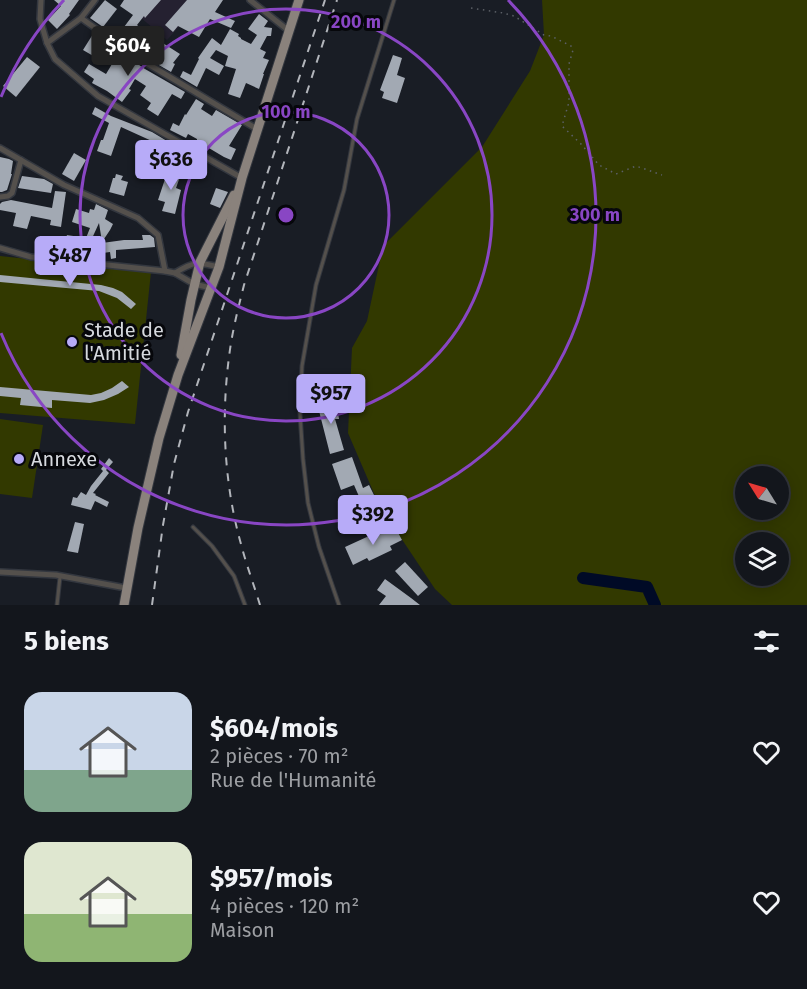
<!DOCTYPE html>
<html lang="fr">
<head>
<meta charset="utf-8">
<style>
	body { margin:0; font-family:"Fira Sans",sans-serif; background:#1c1f25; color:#f1f3f6; height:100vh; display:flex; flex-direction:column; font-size:22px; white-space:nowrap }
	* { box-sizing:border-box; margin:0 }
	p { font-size:20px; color:#9d9fa3 }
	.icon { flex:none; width:33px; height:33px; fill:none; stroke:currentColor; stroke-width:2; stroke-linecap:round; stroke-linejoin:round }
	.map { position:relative; height:605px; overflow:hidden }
	.details { display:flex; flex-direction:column; background:#13161c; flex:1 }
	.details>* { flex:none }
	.needle { width:39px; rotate:307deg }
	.buttons { position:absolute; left:735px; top:466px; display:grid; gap:12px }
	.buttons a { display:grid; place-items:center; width:54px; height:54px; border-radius:50%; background:#13161c; box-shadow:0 3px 15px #0003,0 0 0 2px #32353b; font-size:30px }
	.price { position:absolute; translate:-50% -51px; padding:0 14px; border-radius:6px; background:#b7abf8; color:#111; font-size:20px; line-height:39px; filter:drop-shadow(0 2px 3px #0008) }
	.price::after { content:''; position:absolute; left:50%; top:36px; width:18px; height:14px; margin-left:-9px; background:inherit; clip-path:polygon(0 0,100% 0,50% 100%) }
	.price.current { background:#222; color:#fff }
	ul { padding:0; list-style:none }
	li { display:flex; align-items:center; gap:18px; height:150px; padding:0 24px }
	li span { display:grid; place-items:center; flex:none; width:168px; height:120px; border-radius:18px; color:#555 }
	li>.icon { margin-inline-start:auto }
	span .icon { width:72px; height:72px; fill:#fffc; stroke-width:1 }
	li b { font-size:26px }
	h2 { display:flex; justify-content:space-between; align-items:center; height:72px; padding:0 24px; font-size:26px }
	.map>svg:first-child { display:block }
	.education { fill:#252131 }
	.green { fill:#323900; fill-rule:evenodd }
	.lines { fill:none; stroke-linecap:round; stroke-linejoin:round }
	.river { stroke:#000a26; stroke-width:12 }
	.building { fill:#a2a9b3 }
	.service-casing { stroke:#33373f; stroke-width:5 }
	.minor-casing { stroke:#33373f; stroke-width:8 }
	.primary-casing { stroke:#33373f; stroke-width:11 }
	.path { stroke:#5c6067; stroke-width:1.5; stroke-dasharray:1.5 4.5; stroke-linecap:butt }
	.service { stroke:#54504c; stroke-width:3 }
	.minor { stroke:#54504c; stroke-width:5 }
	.primary { stroke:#8a827c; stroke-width:9 }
	.rail { stroke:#b2b5bb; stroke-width:2; stroke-dasharray:8 8; stroke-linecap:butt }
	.ring { fill:none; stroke:#8946c4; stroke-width:3 }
	.poi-dot { fill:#b7abf8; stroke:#06070b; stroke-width:2 }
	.labels { text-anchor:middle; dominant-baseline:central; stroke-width:6; stroke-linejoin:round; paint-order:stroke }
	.poi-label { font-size:20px; fill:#d6d9de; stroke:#06070b; text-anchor:start }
	.centre { fill:#8946c4; stroke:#06070b; stroke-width:3 }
	.ring-label { font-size:18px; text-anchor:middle; font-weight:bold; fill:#8946c4; stroke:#06070b; stroke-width:6; stroke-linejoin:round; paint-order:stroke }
</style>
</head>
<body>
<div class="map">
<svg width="807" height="605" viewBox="0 0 807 605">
	<rect width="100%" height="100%" fill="#191d25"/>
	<polygon class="education" points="143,0 203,0 167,40 133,11"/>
	<g class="green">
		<path d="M542,0h265v605h-355l-17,-16 -56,-84 -31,-72 4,-85 15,-27 16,-75 99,-99 48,-76 14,-36zM746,477h32v33h-32zM746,543h32v33h-32z"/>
		<polygon points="0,256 151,272 135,424 0,413"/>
		<polygon points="0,419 43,425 32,498 0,494"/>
	</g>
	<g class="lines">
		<polyline class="river" points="583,578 647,587 655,605"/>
	</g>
	<g class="building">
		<polygon points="54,0 79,0 69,14 70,15 57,29 48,20 61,6"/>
		<polygon points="105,0 117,9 103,27 90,18"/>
		<polygon points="124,0 161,0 145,18 144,16 137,25 157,42 158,40 180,54 173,63 175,64 171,72 150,60 136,48 134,50 126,44 133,34 124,27 133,15 120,6"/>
		<polygon points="187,0 223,0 215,12 235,21 231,28 210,19 199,37 178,26 173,32 165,25"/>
		<polygon points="259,14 268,21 264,27 272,28 271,36 267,36 260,49 266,52 263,58 269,60 263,74 264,74 259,89 246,83 240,98 228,94 236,69 225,66 228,56 216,50 210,58 224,66 219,75 206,68 197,87 180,77 183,71 191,75 199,59 198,58 212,38 221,45 230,29 239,34 238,36 241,38 241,39 251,44 257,35 248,29"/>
		<polygon points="93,34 145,69 185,92 181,99 172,94 158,116 147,109 151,103 140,95 146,86 135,79 129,89 131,90 122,102 107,91 92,83 94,79 84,72 89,64 106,74 112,64 97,55 95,57 83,50"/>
		<polygon points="393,55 402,58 397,75 405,78 397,103 382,98 384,92 380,90"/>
		<polygon points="27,57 40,67 16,97 3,86"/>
		<polygon points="196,99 204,104 201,109 212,116 216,110 242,125 229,146 236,149 231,160 224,157 197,141 197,139 188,134 186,138 170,130 173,123 179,126 185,114 186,115"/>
		<polygon points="95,107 111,116 152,132 167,141 165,147 121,127 111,156 97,151 101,140 103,140 109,123 92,114"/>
		<polygon points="74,153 86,160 74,181 62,174"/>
		<polygon points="0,157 9,159 13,161 11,174 12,174 7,190 2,192 0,192"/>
		<polygon points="169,167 182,171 176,188 181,190 175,214 162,211 165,202 158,200"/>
		<polygon points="116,174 123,176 121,180 128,182 124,196 109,192 113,178 115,178"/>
		<polygon points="22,176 44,179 53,184 51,193 18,188"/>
		<polygon points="216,188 228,192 220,208 210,204"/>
		<polygon points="55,191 66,192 61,227 50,225 51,220 31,216 27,229 13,226 16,213 0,210 0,204 2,202 11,200 52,208"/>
		<polygon points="96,204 108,210 105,219 113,224 110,230 102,242 99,223 89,245 95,247 92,255 82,251 80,257 68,253 69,245 64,244 67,235 86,238 90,228 72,222 76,209 89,213 90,209 94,210"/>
		<polygon points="142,235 150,235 154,238 155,247 116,250 116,258 111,259 110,252 103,253 102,243 124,240 143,240"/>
		<polygon points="0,275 101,285 113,288 122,292 136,304 131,309 117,298 99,291 0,282"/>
		<polygon points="122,381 129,387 118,394 104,400 90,403 52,400 52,408 20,405 21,398 0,396 0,387 91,395 101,393 112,388"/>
		<polygon points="336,400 339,419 335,419 344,450 330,454 317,403"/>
		<polygon points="352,457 363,488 369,485 374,495 361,501 354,485 341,490 332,464"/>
		<polygon points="109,458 113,462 106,470 109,473 93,493 96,494 95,495 109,502 107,507 95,501 91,510 71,505 73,497 77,498 81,492 86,495 91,486 103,471 101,469"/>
		<polygon points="75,522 84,524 78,553 67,551"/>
		<polygon points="395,527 402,540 390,546 392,550 369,561 367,558 353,565 345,547 382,530 384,533"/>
		<polygon points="405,562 428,587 418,596 395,571"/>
		<polygon points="385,579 411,598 420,605 379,605 386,596 377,590"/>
	</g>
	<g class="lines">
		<g class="service-casing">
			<g id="service">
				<polyline points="193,527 212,546 234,576 245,605"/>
				<polyline points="57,605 60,577"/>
				<polyline points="339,605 319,547 308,503 303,459 300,413 302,366 316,285 344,190 357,119 394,0"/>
			</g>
		</g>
		<g class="minor-casing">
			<g id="minor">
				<polyline points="41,0 40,19 47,43 55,59 98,96 242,178"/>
				<polyline points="250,0 289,31"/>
				<polyline points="81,18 133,55 257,129"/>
				<polyline points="47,43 81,18 95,0"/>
				<polyline points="0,148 64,185 138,218 158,235 165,271"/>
				<polyline points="0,197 8,196 12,193 21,160"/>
				<polyline points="0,248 31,257 165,271 175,273 194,284 211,288"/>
				<path d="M175,273c19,-12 23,-11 44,-6"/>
				<polyline points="0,572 56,575 126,588"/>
			</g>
		</g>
		<g class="primary-casing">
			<g id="primary">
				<polyline points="181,355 191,300 200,262 234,195"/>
				<polyline points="124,605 138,528 159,438 178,375 219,267 242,178 299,0"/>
			</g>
		</g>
		<polyline class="path" points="471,8 503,13 514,16 544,35 551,36 571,46 573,50 569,64 569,102 562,126 581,144 599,165 616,174 636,166 662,175"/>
		<use href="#service" class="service"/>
		<use href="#minor" class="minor"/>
		<use href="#primary" class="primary"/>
		<g class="rail">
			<polyline points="152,605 163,525 174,464 188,412 325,0"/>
			<path d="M260,605c-6,-20 -14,-41 -19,-61 -17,-60 -20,-126 -12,-187 3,-25 9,-48 15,-72l93,-285"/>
		</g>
	</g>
	<g class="ring">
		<circle cx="286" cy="215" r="103"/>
		<circle cx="286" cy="215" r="206"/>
		<path d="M1 97A309 309 0 0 1 64 0M508 0A309 309 0 1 1 1 333"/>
	</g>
	<g class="poi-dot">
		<circle cx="72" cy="342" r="6"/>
		<circle cx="19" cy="459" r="6"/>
	</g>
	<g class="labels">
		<g class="poi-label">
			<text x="84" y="330">Stade de<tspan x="84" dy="23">l'Amitié</tspan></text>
			<text x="31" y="459">Annexe</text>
		</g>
	</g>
	<circle cx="286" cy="215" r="9" class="centre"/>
	<g class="ring-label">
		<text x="356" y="28">200 m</text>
		<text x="286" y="118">100 m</text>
		<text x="595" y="221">300 m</text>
	</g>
</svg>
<div class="buttons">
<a><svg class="needle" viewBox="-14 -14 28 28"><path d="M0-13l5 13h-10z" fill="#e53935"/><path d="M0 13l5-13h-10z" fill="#9d9fa3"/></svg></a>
<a><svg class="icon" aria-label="layers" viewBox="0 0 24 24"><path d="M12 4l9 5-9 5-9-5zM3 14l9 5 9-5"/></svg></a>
</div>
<b class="price current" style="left:128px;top:77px">$604</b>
<b class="price" style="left:171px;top:191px">$636</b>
<b class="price" style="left:70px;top:287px">$487</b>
<b class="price" style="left:331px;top:425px">$957</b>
<b class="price" style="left:373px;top:546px">$392</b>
</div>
<section class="details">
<h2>5 biens<svg class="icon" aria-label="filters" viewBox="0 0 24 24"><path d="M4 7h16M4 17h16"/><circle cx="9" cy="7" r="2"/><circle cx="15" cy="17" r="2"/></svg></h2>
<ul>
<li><span style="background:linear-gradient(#c9d6e8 65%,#7fa58c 0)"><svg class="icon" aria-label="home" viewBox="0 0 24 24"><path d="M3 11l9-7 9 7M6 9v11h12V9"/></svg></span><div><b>$604/mois</b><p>2 pièces · 70 m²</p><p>Rue de l'Humanité</p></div><svg class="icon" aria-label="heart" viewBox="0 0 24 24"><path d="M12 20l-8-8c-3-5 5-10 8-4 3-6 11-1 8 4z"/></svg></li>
<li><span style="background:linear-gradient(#dfe7d0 60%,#8fb573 0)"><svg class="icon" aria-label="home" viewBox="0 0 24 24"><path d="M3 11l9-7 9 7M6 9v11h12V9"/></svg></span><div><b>$957/mois</b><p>4 pièces · 120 m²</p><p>Maison</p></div><svg class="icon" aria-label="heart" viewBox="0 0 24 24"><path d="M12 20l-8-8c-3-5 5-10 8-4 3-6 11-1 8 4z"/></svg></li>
</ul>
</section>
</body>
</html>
